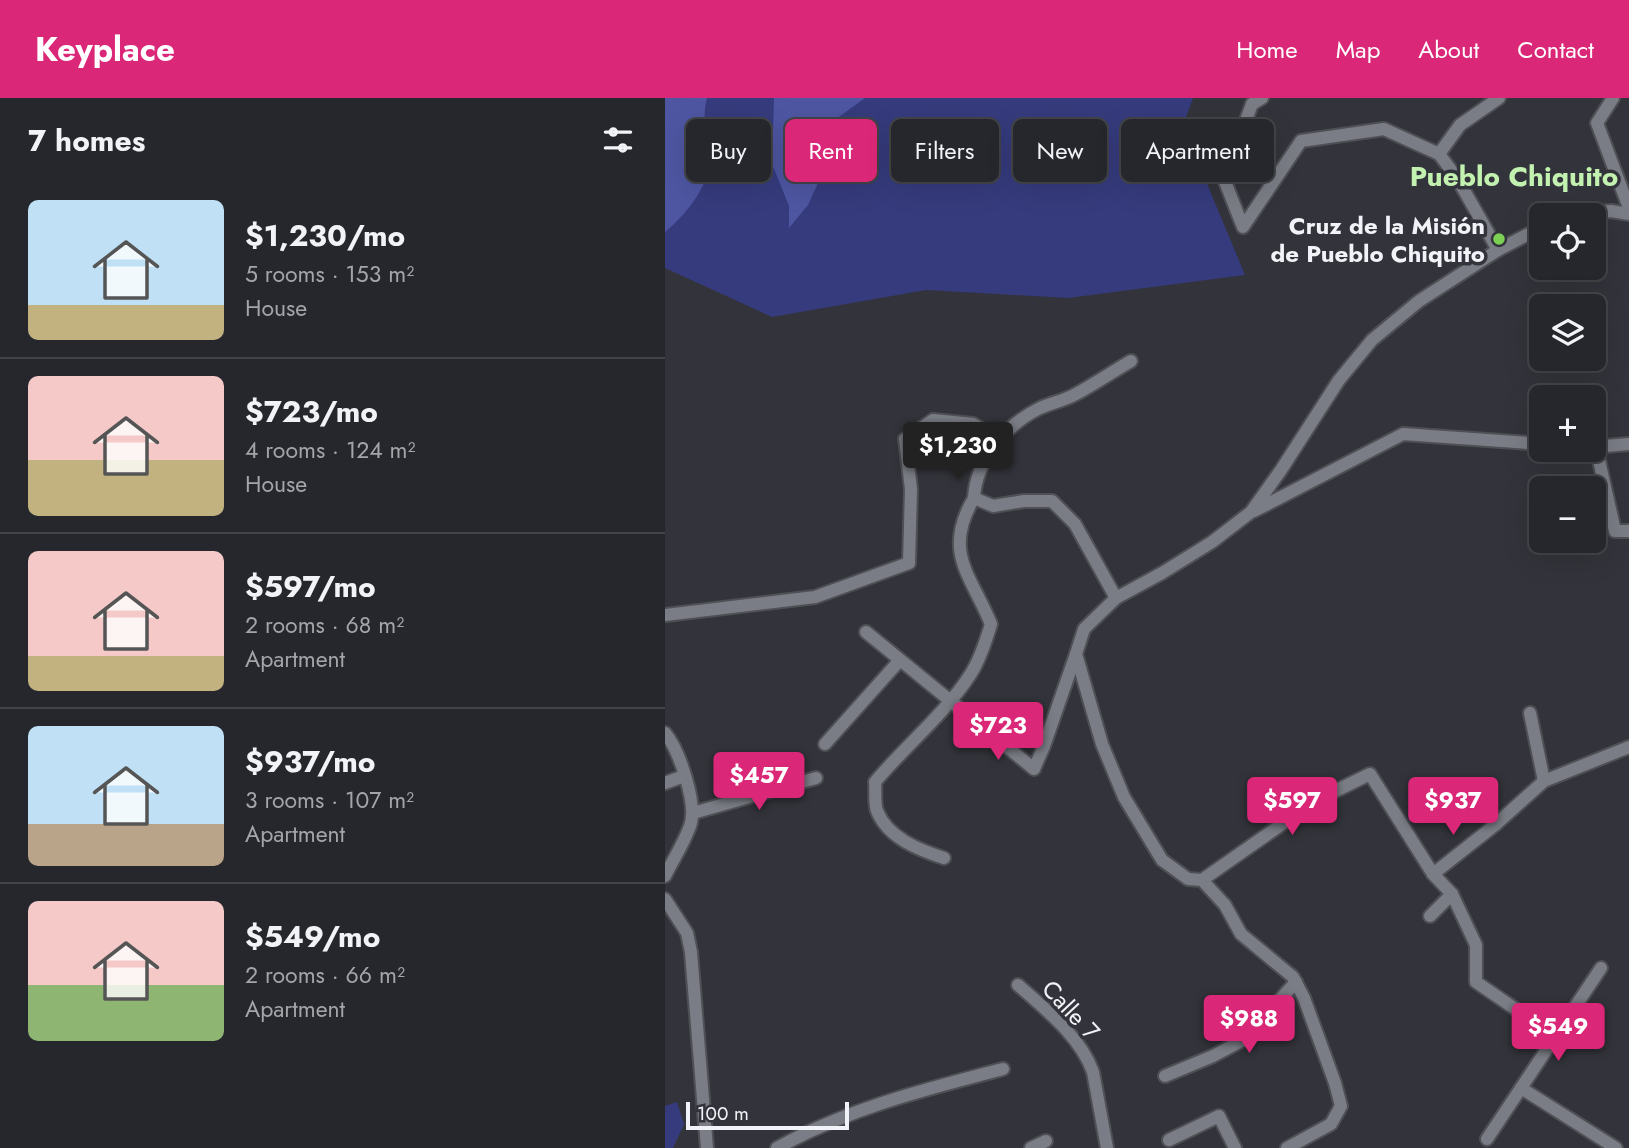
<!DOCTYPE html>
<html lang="en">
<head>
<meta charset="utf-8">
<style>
	body { margin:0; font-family:Jost,sans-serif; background:#2e2f34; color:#f1f3f6; height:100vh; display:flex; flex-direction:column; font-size:26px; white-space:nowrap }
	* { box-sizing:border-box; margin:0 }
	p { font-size:23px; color:#a4a5a9 }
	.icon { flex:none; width:38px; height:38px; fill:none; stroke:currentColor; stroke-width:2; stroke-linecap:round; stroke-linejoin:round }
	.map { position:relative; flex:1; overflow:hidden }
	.drawer { display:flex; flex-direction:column; background:#26272c; width:665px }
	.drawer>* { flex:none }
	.banner { position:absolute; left:21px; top:21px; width:665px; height:63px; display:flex; gap:14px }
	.tools { position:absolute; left:864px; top:105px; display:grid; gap:14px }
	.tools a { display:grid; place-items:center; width:77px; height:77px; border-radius:10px; background:#26272c; box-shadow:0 7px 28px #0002,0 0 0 2px #424448; font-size:35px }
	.scale { position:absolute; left:21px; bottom:18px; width:163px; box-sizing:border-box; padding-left:7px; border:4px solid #f2f3f8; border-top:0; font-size:19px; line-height:24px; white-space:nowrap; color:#f2f3f8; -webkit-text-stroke:5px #33343b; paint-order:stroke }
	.price { position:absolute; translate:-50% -60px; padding:0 16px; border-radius:7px; background:#db2777; color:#fff; font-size:23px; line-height:46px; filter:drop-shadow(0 2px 4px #0008) }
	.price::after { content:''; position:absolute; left:50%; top:42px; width:21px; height:16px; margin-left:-10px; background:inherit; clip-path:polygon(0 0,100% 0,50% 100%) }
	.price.on { background:#222; color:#fff }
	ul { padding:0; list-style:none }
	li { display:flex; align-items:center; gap:21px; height:175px; padding:0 28px }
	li+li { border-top:2px solid #424448 }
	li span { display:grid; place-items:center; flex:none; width:196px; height:140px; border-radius:10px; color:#555 }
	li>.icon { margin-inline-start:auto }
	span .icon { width:84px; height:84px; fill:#fffc; stroke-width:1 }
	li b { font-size:30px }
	h2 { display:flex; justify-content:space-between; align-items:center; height:84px; padding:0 28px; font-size:30px }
	.tag { padding:0 24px; border-radius:10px; background:#26272c; box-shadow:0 7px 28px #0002,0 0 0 2px #424448; font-size:24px; line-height:63px }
	.tag.on { background:#db2777; color:#fff }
	header { display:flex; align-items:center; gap:42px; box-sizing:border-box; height:98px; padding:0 35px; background:#db2777; color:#fff }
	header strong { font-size:33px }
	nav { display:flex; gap:38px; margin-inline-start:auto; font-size:24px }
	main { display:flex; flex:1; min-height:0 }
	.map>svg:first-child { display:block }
	.green { fill:#363b7d }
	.forest { fill:#4e56a2 }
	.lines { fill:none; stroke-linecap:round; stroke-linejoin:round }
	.minor-casing { stroke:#4f5055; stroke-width:16 }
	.minor { stroke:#7b7d86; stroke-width:12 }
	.poi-dot { fill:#7cd154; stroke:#33343b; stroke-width:2.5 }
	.labels { text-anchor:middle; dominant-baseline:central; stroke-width:7; stroke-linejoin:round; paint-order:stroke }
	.poi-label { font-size:24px; font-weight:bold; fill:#f2f3f8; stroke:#33343b; text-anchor:end }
	.street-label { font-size:24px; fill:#f2f3f8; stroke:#33343b }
	.quarter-label { font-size:28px; font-weight:bold; fill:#c3f2b0; stroke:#33343b }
</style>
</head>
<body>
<header>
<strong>Keyplace</strong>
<nav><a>Home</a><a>Map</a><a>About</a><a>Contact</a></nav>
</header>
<main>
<section class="drawer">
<h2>7 homes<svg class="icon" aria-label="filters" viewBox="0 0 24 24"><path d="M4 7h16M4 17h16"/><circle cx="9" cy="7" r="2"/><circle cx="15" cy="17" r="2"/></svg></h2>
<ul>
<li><span style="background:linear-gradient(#bfe0f5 75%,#c2b280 0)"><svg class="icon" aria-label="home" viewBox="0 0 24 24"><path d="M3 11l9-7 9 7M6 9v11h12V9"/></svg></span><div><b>$1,230/mo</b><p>5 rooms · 153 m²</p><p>House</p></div></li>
<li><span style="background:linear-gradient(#f6c9c9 60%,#c2b280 0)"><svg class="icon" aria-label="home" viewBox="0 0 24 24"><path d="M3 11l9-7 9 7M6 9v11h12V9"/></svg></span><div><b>$723/mo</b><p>4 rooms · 124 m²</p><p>House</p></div></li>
<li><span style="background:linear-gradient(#f6c9c9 75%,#c2b280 0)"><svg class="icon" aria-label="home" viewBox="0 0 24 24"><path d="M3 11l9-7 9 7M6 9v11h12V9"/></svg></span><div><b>$597/mo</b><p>2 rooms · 68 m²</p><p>Apartment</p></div></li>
<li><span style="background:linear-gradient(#bfe0f5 70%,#b9a48a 0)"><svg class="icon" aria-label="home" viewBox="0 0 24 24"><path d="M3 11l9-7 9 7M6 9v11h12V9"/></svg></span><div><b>$937/mo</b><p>3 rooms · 107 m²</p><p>Apartment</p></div></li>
<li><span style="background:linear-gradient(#f6c9c9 60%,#8fb573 0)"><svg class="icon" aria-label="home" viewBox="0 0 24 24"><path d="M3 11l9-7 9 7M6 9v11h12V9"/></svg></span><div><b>$549/mo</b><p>2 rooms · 66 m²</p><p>Apartment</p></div></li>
</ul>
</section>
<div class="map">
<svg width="964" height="1050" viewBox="0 0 964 1050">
	<rect width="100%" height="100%" fill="#33343b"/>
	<g class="green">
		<polygon points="0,0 528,0 518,28 580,177 403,200 261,192 107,219 0,170"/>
		<polygon points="12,1004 19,1026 8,1050 0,1050 0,1008"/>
	</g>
	<g class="forest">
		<path d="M0,0h42c-6,25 1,33 3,55 2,30 -23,61 -45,79z"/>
		<polygon points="109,0 200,0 171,21 160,40 153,85 143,107 124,130 124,108 107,66"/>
	</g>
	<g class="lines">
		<g class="minor-casing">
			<g id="minor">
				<polyline points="597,0 587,6 559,81 578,129 636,43 719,31 774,56 792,80 833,152"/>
				<polyline points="948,0 932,25 964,110"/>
				<polyline points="774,56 795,27 834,0"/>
				<polyline points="900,117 946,113 964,116"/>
				<polyline points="929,349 964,346"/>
				<polyline points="931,349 950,433 964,433"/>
				<polyline points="589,413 738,336 877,346"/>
				<path d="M451,500l-41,-74 -23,-23h-28l-31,5 -19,-8c2,-38 31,-72 64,-89 12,-6 25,-8 36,-14 19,-10 38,-23 57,-34"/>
				<polyline points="0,517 150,499 244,465 246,391 240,341 268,322 308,326 335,342"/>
				<polyline points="201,534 369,671 379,648 411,556"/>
				<polyline points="865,615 879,683"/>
				<path d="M0,635c14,16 33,72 25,93 -6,17 -17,34 -25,50"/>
				<polyline points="160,646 235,562"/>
				<polyline points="0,685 19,678"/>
				<polyline points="28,715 151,680"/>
				<path d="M279,760c-25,-8 -56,-20 -67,-47 -3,-8 -1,-21 -2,-29 31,-37 69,-67 95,-107 10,-15 16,-34 21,-51 -20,-49 -49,-72 -17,-126"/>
				<polyline points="768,776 830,727 879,683 964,649"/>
				<polyline points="537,782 650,703 705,676 768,776 787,796 811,847 811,884 890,938"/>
				<polyline points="0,801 22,835 26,854 42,1050"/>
				<polyline points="765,818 787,796"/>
				<path d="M353,887c28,25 62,51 75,87l14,76"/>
				<polyline points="500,978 548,958 578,942 631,884"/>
				<polyline points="856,990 951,1050"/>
				<polyline points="822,1041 936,870"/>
				<polyline points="504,1042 554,1018 570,1050"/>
				<path d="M112,1050c70,-39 149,-59 226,-79"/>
				<polyline points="366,1050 381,1043"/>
				<polyline points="622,1050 666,1026 676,1008 670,985 639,900 628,879 576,836 560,807 537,782 523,781 497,762 459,699 437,646 411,556 419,531 451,500 497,475 547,444 586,414 616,372 674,282 707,242 754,203 833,152 877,129"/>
			</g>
		</g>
		<use href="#minor" class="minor"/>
	</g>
	<circle class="poi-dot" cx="834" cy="141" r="7"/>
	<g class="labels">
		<g class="poi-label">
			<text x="820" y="127">Cruz de la Misión<tspan x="820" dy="28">de Pueblo Chiquito</tspan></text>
		</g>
		<g class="street-label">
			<text transform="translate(406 912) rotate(47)">Calle 7</text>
		</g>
		<g class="quarter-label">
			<text x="849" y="78">Pueblo Chiquito</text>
		</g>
	</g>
</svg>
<div class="tools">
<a><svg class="icon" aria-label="locate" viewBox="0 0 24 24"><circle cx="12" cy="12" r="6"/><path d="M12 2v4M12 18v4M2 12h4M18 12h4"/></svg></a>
<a><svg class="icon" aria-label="layers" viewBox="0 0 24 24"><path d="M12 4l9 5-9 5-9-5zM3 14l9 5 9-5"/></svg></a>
<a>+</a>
<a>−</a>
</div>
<div class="scale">100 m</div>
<b class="price on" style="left:293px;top:384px">$1,230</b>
<b class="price" style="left:333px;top:664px">$723</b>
<b class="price" style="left:94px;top:714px">$457</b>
<b class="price" style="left:627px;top:739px">$597</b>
<b class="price" style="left:788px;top:739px">$937</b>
<b class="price" style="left:584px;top:957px">$988</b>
<b class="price" style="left:893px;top:965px">$549</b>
<div class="banner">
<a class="tag">Buy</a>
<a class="tag on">Rent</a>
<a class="tag">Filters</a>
<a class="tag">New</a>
<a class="tag">Apartment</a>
</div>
</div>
</main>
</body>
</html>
